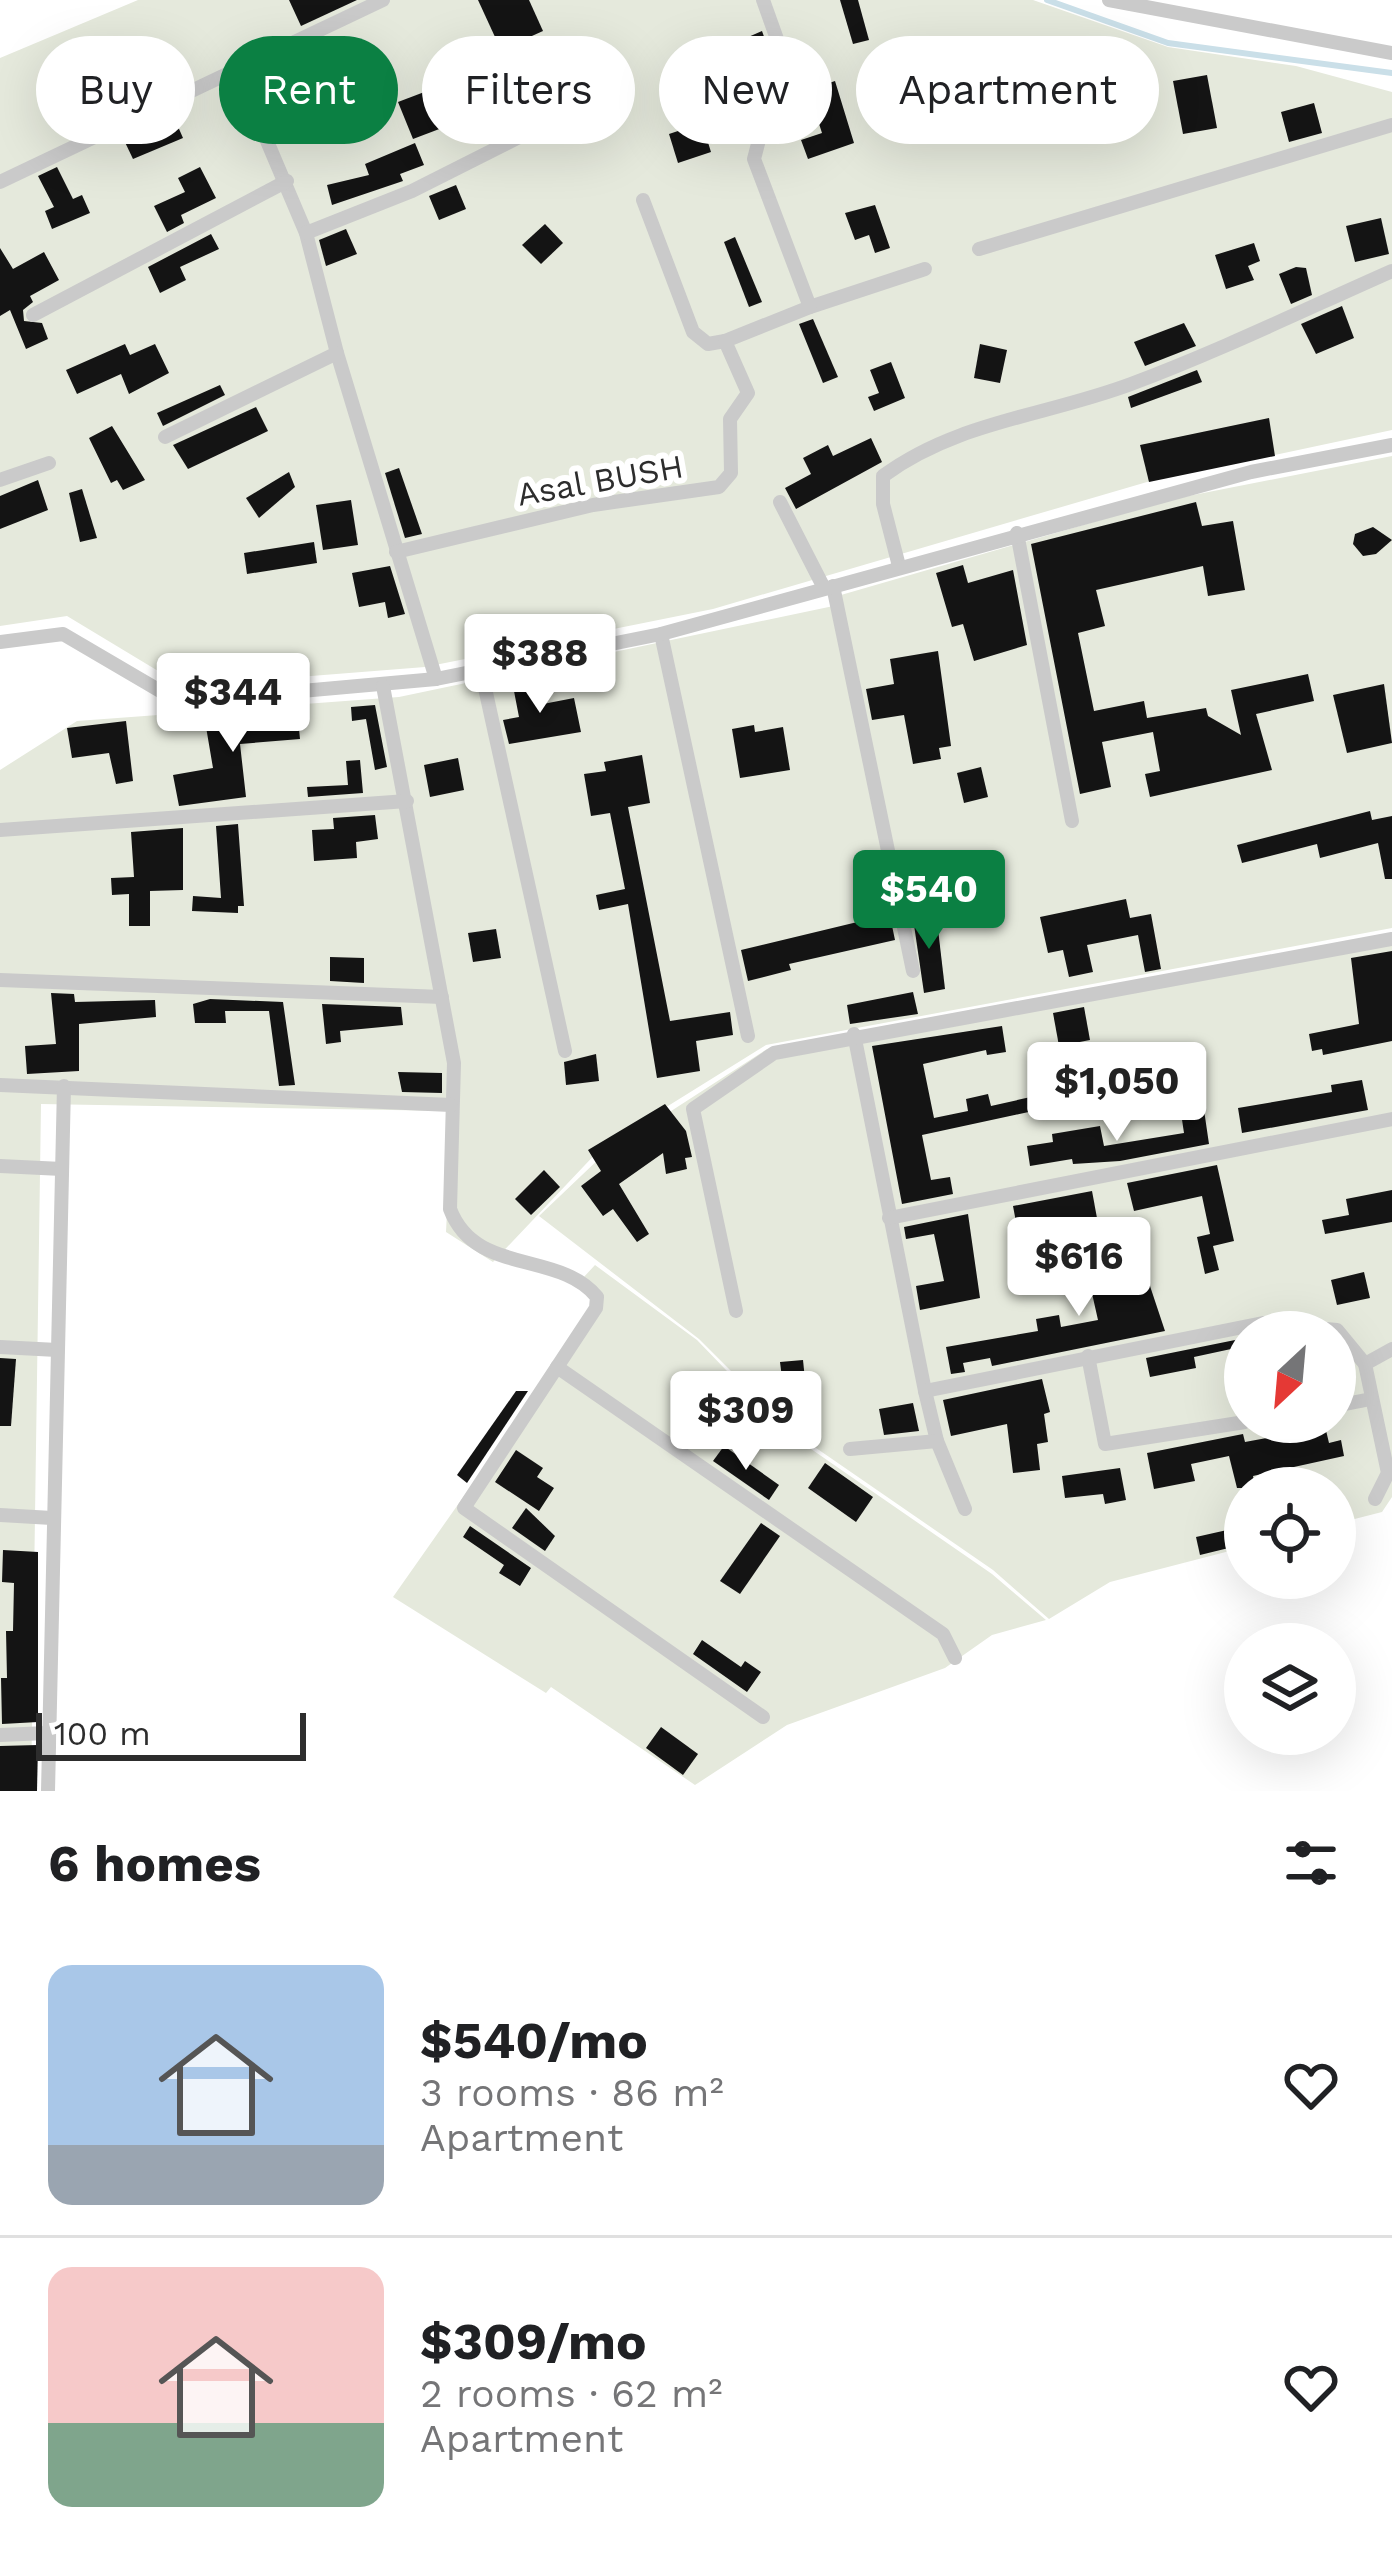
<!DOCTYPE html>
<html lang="en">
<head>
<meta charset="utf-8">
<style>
	body { margin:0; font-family:"Work Sans",sans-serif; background:#f6f6f6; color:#202124; height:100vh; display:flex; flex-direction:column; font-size:45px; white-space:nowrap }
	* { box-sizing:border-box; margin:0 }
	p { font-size:39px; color:#757577 }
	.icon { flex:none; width:66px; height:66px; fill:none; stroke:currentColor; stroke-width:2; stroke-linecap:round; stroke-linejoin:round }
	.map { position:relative; height:1791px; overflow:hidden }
	.details { display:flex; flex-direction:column; background:#fff; flex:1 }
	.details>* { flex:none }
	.hud { position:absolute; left:36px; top:36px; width:1320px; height:108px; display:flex; gap:24px }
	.needle { width:78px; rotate:206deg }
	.controls { position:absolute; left:1224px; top:1311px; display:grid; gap:24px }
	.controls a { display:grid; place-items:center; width:132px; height:132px; border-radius:50%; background:#fff; box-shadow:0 12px 48px #0002; font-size:60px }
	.scale { position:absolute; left:36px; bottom:30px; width:270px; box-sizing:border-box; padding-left:12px; border:6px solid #2d2d2d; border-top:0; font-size:33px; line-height:42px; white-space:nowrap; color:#2d2d2d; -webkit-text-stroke:9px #fff; paint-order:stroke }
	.price { position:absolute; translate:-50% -102px; padding:0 27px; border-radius:12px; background:#fff; color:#222; font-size:39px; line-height:78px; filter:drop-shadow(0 3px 6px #0008) }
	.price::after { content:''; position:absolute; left:50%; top:72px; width:36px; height:27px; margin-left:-18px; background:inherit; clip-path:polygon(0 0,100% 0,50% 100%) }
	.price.on { background:#0b8043; color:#fff }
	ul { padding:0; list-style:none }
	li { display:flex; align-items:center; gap:36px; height:300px; padding:0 48px }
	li+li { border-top:3px solid #e0e0e0 }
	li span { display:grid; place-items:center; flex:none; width:336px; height:240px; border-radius:24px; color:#555 }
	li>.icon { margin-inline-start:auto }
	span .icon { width:144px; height:144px; fill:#fffc; stroke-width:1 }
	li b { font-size:51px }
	h2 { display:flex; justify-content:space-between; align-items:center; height:144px; padding:0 48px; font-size:51px }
	.pill { padding:0 42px; border-radius:54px; background:#fff; box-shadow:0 12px 48px #0002; font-size:42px; line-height:108px }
	.pill.on { background:#0b8043; color:#fff }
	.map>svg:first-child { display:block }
	.green { fill:#e5e9dc; fill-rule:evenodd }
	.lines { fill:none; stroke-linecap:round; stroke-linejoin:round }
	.stream { stroke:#cadfe8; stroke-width:6 }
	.building { fill:#141414 }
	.minor { stroke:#cacaca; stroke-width:14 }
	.labels { text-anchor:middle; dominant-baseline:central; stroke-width:12; stroke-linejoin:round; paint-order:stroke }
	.street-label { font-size:33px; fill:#2d2d2d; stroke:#fff }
</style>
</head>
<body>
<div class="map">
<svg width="1392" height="1791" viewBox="0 0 1392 1791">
	<rect width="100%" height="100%" fill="#fff"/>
	<g class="green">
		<polygon points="138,0 1033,0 1168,47 1296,66 1392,92 1392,430 1147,482 713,609 425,667 183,686 67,616 0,626 0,58"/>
		<polygon points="1392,456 1392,928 766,1045 602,1147 493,1262 446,1232 452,1111 41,1104 31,1791 0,1791 0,770 77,721 399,697 843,604 841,595 1173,499"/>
		<path d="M1392,943v554l-10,15 -47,12v-36h-90v59l-135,35 -61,37 -56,-49 -203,-140 -91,-91 -160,-123 64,-61 164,-106zM1245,1332h90v90h-90z"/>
		<polygon points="595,1265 697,1340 785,1431 992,1574 1046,1620 992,1635 945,1668 787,1725 695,1785 551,1687 546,1693 393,1597 601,1301 582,1279"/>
	</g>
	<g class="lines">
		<polyline class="stream" points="1047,0 1168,43 1392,73"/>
	</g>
	<g class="building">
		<polygon points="289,0 357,0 301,26"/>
		<polygon points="478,0 529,0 543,31 501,50"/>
		<polygon points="840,0 858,0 869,40 853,44"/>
		<polygon points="762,31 778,76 765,79 758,51 723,67 716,51"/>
		<polygon points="611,56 630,78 603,100 585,78"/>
		<polygon points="1207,75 1217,128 1183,134 1173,81"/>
		<polygon points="835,81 854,143 808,159 801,140 822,133 808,90"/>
		<polygon points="448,83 463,120 413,139 398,102"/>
		<polygon points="1314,103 1322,133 1289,142 1281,112"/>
		<polygon points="172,113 183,138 133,159 123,138"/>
		<polygon points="702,123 711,152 678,163 669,134"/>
		<polygon points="415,143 424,165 400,174 403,181 332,205 327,185 369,175 365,164"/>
		<polygon points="57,167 73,199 82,195 90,213 52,229 45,211 54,207 38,176"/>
		<polygon points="200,167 216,198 181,215 184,223 167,232 154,206 185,192 178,178"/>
		<polygon points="456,185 466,209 439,220 429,196"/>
		<polygon points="875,205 890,248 875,253 869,235 855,240 845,213"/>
		<polygon points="1381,218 1389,254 1355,262 1346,226"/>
		<polygon points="545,224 563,243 541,264 522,245"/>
		<polygon points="346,229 357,254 326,266 319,240"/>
		<polygon points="211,234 219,249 180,267 186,280 160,293 148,267"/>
		<polygon points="735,237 762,302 749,307 724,242"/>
		<polygon points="1254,243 1260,261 1248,266 1254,280 1226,289 1215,255"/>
		<polygon points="0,248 13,269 44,252 59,280 30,296 33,302 23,310 24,321 42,323 48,339 26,349 10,310 0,316"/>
		<polygon points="1296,267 1306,268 1312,295 1291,304 1279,274"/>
		<polygon points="1342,306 1354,338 1316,354 1301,324"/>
		<polygon points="813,319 838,377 823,383 799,324"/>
		<polygon points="1184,323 1196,346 1145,366 1134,342"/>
		<polygon points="125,344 130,355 155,344 169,373 129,394 121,374 77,394 66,370"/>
		<polygon points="980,344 1007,350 1000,383 974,378"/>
		<polygon points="891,362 905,398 874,411 868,397 879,393 870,370"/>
		<polygon points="1197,370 1202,382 1131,408 1128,397"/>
		<polygon points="220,385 225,395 163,426 157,413"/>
		<polygon points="256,407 268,431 188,469 173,445"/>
		<polygon points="1269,418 1275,456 1149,482 1140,445"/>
		<polygon points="112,426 145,480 123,490 117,480 111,483 89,438"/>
		<polygon points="871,438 882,462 796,509 785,488 811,474 803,458 828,445 833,456"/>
		<polygon points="399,468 422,534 405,538 385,473"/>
		<polygon points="289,472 295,487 259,518 246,498"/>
		<polygon points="38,480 48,510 0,529 0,496"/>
		<polygon points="82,489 97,538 80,542 69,493"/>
		<polygon points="351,500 358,545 323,550 316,505"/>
		<polygon points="1196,502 1202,526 1233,521 1245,590 1208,596 1203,566 1096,590 1105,626 1078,633 1094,711 1144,701 1147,718 1206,708 1208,716 1241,735 1231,690 1308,674 1314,701 1256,714 1272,770 1150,797 1145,774 1160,771 1153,732 1102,742 1111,787 1080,794 1031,544"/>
		<polygon points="1373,527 1392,540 1376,554 1363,556 1353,544 1355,534"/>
		<polygon points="314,542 317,563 247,574 244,553"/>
		<polygon points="963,565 968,583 1013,570 1027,645 974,661 963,624 952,627 936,573"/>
		<polygon points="390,566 405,614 388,618 385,602 359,607 352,573"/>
		<polygon points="938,651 951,746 939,748 941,759 913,764 904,715 872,720 866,689 894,684 890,659"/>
		<polygon points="539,681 543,704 574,698 581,732 509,744 503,720 519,717 513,686"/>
		<polygon points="1384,684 1392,743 1347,753 1333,695"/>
		<polygon points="375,705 387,767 375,770 366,719 352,721 351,707"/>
		<polygon points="297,709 300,739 240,744 246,797 179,806 173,775 213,768 205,721"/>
		<polygon points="126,721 133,781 116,784 109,753 72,758 67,728"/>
		<polygon points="754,725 755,732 783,727 790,770 740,778 732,729"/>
		<polygon points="642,755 650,803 628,807 670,1021 730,1012 733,1035 696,1041 700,1071 657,1078 628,904 599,910 596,895 625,889 610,813 591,816 584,774 606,771 604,762"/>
		<polygon points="458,758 464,790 430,797 424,765"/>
		<polygon points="360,760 363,793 308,797 307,787 348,785 346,761"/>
		<polygon points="981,767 988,797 964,803 957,773"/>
		<polygon points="1370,811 1372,820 1392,816 1392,879 1385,879 1378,843 1320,858 1317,844 1242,863 1237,845"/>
		<polygon points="375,815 378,839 356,842 357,858 314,861 312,830 334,829 333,818"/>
		<polygon points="238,824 244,906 238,906 238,913 192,911 193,896 221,898 216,826"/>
		<polygon points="183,828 183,890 150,891 150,926 129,926 129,894 112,895 111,878 134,877 131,832"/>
		<polygon points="886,897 895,940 789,964 791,970 748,981 741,950 874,918 870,900"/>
		<polygon points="1126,899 1130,918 1151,914 1161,969 1145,972 1138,935 1087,945 1093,972 1069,977 1063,950 1048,953 1040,917"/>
		<polygon points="936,912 945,989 924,993 913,918"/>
		<polygon points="496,929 501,958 473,962 468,933"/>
		<polygon points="1392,951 1392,1041 1323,1055 1322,1049 1312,1051 1309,1034 1359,1024 1351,958"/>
		<polygon points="330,957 364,958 364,983 330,981"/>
		<polygon points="913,992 918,1014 850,1024 847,1005"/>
		<polygon points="51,993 74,994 75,1002 155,1000 156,1017 79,1024 79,1071 27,1074 25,1046 56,1044"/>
		<polygon points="210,999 283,1002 295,1085 279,1086 269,1011 225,1011 226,1023 195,1023 193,1004"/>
		<polygon points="322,1004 401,1007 403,1025 340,1031 341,1042 326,1044"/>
		<polygon points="1084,1007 1090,1040 1059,1046 1053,1013"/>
		<polygon points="1002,1026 1006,1052 987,1055 986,1050 923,1064 934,1118 968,1111 966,1099 988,1094 991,1106 1044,1094 1047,1108 922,1135 931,1180 950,1177 953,1194 902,1204 872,1046"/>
		<polygon points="596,1054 599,1081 566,1085 564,1062"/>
		<polygon points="1193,1055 1196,1073 1150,1080 1147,1063"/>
		<polygon points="398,1072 442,1073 442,1093 402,1092"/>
		<polygon points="1362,1080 1368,1110 1242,1133 1238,1108 1332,1092 1331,1085"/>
		<polygon points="665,1104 686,1131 692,1157 685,1158 687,1169 666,1174 663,1153 619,1184 649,1234 637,1242 613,1209 603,1216 581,1186 601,1171 588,1150"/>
		<polygon points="1204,1110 1209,1144 1120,1161 1073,1164 1072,1159 1030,1166 1027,1146 1053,1142 1052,1134 1100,1126 1104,1146 1184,1133 1181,1113"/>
		<polygon points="1217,1165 1234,1241 1213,1246 1219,1270 1205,1274 1197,1237 1210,1234 1202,1196 1134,1211 1127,1183"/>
		<polygon points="544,1170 560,1187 531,1215 515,1199"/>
		<polygon points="1392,1190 1392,1222 1325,1234 1322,1220 1349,1215 1346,1199"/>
		<polygon points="1092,1191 1097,1218 1018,1233 1013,1206"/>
		<polygon points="968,1214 980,1298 920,1310 916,1286 944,1281 934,1234 906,1239 904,1227"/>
		<polygon points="1140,1256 1165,1331 992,1366 990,1358 963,1363 965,1372 951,1374 946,1347 1038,1331 1036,1319 1059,1315 1061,1327 1098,1320 1091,1289 1075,1292 1071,1271"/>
		<polygon points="1364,1272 1370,1298 1337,1305 1331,1280"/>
		<polygon points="1245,1338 1245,1346 1194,1357 1196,1368 1150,1377 1146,1358"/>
		<polygon points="0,1358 16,1359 11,1426 0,1426"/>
		<polygon points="803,1360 808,1409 786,1411 780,1362"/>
		<polygon points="1042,1379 1050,1412 1044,1414 1048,1442 1037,1444 1040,1470 1013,1473 1007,1424 951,1436 943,1400"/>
		<polygon points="516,1391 528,1391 467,1483 457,1475"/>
		<polygon points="913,1403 919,1431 884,1435 879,1409"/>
		<polygon points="1319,1422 1324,1422 1329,1443 1341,1440 1344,1456 1253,1476 1256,1488 1237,1488 1229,1456 1191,1464 1195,1481 1154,1489 1147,1453 1243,1434 1245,1442 1309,1430 1308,1424"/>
		<polygon points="724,1446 779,1485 769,1500 713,1461"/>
		<polygon points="516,1450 543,1468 537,1477 554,1488 539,1511 495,1482"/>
		<polygon points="825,1463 873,1497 856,1522 808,1488"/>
		<polygon points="1120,1468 1126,1500 1105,1504 1103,1494 1065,1498 1062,1476"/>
		<polygon points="526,1508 555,1536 545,1551 512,1528"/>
		<polygon points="761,1523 780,1536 740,1594 720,1581"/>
		<polygon points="470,1526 531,1568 520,1586 499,1573 504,1565 463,1537"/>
		<polygon points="1245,1526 1245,1544 1200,1555 1196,1537"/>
		<polygon points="3,1550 38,1552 38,1722 2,1724 1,1678 7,1678 6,1631 13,1631 14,1583 2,1582"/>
		<polygon points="702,1640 741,1667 745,1661 761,1672 747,1692 693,1654"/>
		<polygon points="661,1727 698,1754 683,1775 646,1748"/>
		<polygon points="38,1745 37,1791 0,1791 0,1746"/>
	</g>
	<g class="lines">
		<g class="minor">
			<polyline points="1109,0 1392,53"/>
			<polyline points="236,68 306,233 337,353 436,679"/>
			<polyline points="0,182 383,0"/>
			<polyline points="643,200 693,332 708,344 725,341"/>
			<polyline points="306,233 412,191 535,129"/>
			<polyline points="979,249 1392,125"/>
			<polyline points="810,307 925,269"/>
			<polyline points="33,315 287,181"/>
			<polyline points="165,437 337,353"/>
			<polyline points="0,480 49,463"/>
			<polyline points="780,502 824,588"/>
			<polyline points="1017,533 1072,821"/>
			<polyline points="396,552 593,505 719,487 731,473 730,419 748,393 725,341 810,307 754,159 760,136 788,127 798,117 797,95 763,0"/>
			<path d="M899,566l-16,-62v-28c75,-55 163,-60 248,-92 88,-33 175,-75 261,-113"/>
			<polyline points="833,586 913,971"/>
			<polyline points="661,634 748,1036"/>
			<polyline points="0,642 63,634 179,702 436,679 661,634 1251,472 1392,445"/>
			<polyline points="481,670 565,1051"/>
			<path d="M383,686l71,377 -4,146c25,67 109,41 147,88l-1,11 -132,200 299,209"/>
			<polyline points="0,830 407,801"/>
			<polyline points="0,980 442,997"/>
			<polyline points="854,1034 925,1391 937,1441 965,1509"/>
			<polyline points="0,1085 451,1105"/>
			<polyline points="0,1166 62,1169"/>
			<polyline points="889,1218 1392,1119"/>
			<polyline points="736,1311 693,1109 774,1053 1392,939"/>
			<polyline points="0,1347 57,1350"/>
			<polyline points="1088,1356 1105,1444 1245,1422"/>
			<polyline points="1365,1364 1392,1349"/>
			<polyline points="557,1367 943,1634 955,1658"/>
			<polyline points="925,1391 1263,1323 1337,1330 1365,1364 1388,1473 1375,1499"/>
			<polyline points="1335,1406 1371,1399"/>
			<polyline points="850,1449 937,1441"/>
			<polyline points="0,1515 52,1518"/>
			<polyline points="0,1735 47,1733"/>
			<polyline points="48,1791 64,1086"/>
		</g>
	</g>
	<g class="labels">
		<g class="street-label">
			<text transform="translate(600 480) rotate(-10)">Asal BUSH</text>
		</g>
	</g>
</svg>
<div class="controls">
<a><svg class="needle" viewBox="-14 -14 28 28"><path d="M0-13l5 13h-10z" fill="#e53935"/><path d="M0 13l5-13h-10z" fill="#757577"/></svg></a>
<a><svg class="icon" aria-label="locate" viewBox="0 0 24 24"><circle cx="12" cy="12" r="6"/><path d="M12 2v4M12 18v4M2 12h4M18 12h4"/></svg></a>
<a><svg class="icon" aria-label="layers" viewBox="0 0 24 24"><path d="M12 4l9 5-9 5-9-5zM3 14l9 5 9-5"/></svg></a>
</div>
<div class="scale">100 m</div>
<b class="price" style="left:540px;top:716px">$388</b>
<b class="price" style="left:233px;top:755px">$344</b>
<b class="price on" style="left:929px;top:952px">$540</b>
<b class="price" style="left:1117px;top:1144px">$1,050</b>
<b class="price" style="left:1079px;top:1319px">$616</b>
<b class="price" style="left:746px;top:1473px">$309</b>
<div class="hud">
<a class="pill">Buy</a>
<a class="pill on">Rent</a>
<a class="pill">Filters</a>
<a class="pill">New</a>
<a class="pill">Apartment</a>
</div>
</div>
<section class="details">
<h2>6 homes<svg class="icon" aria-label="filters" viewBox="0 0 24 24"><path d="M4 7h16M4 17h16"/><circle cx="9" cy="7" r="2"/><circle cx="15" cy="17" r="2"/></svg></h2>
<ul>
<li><span style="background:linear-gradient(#a9c7e8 75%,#9aa5b1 0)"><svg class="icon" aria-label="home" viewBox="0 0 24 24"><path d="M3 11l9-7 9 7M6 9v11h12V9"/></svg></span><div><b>$540/mo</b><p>3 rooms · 86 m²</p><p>Apartment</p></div><svg class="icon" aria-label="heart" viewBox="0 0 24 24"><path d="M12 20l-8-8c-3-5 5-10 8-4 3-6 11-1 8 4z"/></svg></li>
<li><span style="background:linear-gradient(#f6c9c9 65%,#7fa58c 0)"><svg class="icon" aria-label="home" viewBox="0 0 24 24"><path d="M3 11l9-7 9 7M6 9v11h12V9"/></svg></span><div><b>$309/mo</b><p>2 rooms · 62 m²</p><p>Apartment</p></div><svg class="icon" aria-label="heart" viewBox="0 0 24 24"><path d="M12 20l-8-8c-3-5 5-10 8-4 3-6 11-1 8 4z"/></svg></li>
</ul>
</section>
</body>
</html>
